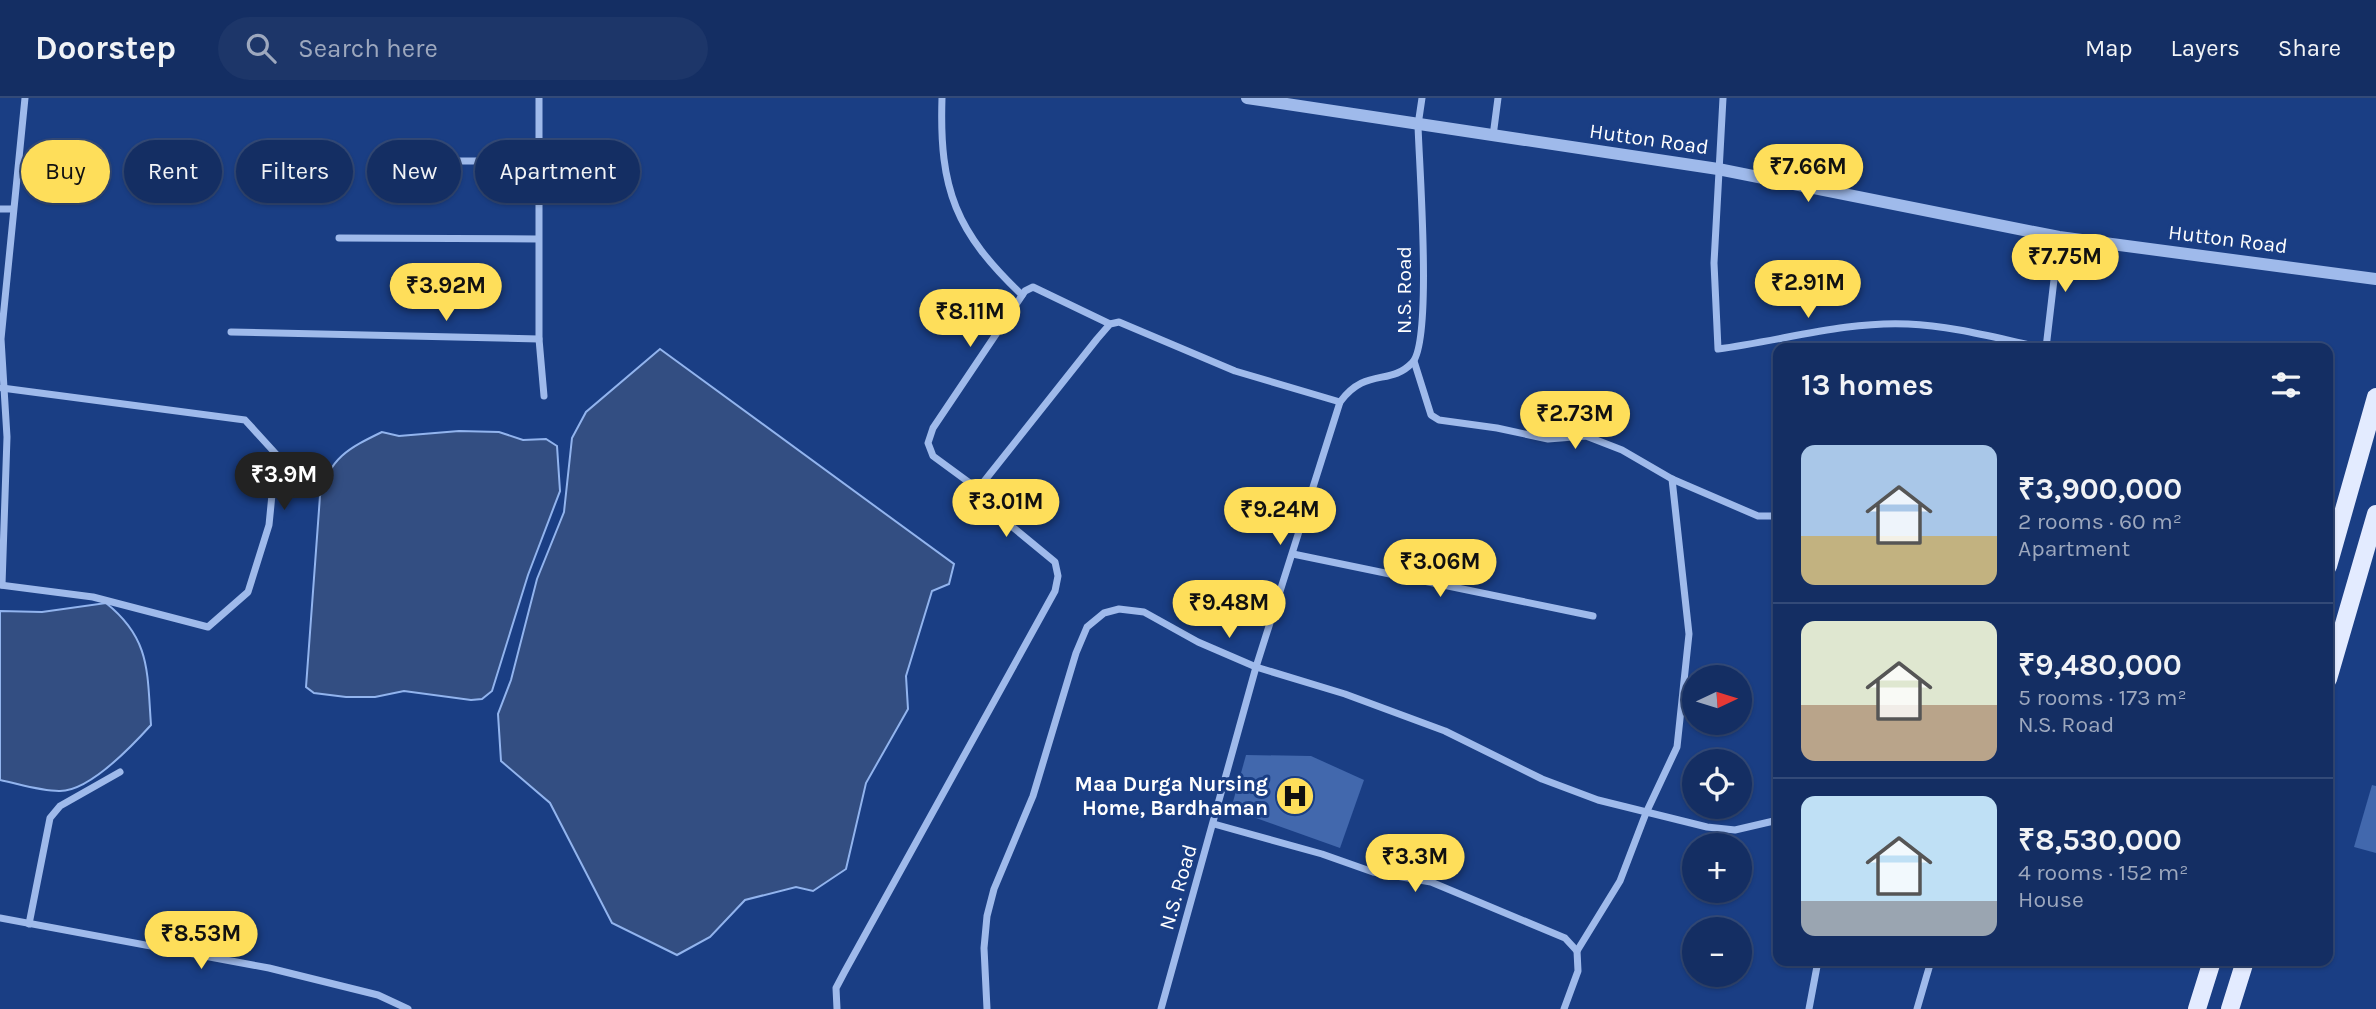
<!DOCTYPE html>
<html lang="en">
<head>
<meta charset="utf-8">
<style>
	body { margin:0; font-family:Karla,sans-serif; background:#1d3669; color:#f1f3f6; height:100vh; display:flex; flex-direction:column; font-size:26px; white-space:nowrap }
	* { box-sizing:border-box; margin:0 }
	p { font-size:23px; color:#9da8be }
	.icon { flex:none; width:38px; height:38px; fill:none; stroke:currentColor; stroke-width:2; stroke-linecap:round; stroke-linejoin:round }
	.map { position:relative; flex:1; overflow:hidden }
	.details { position:absolute; left:1773px; top:245px; width:560px; height:623px; display:flex; flex-direction:column; background:#142e63; border-radius:14px; box-shadow:0 2px 5px #0004,0 0 0 2px #334a78 }
	.details>* { flex:none }
	.hud { position:absolute; left:21px; top:42px; width:665px; height:63px; display:flex; gap:14px }
	.needle { width:46px; rotate:86deg }
	.fabs { position:absolute; left:1682px; top:567px; display:grid; gap:14px }
	.fabs a { display:grid; place-items:center; width:70px; height:70px; border-radius:50%; background:#142e63; box-shadow:0 2px 5px #0004,0 0 0 2px #334a78; font-size:35px }
	.price { position:absolute; translate:-50% -60px; padding:0 16px; border-radius:24px; background:#fede5a; color:#111; font-size:23px; line-height:46px; filter:drop-shadow(0 2px 4px #0008) }
	.price::after { content:''; position:absolute; left:50%; top:42px; width:21px; height:16px; margin-left:-10px; background:inherit; clip-path:polygon(0 0,100% 0,50% 100%) }
	.price.current { background:#222; color:#fff }
	ul { padding:0; list-style:none }
	li { display:flex; align-items:center; gap:21px; height:175px; padding:0 28px }
	li+li { border-top:2px solid #334a78 }
	li span { display:grid; place-items:center; flex:none; width:196px; height:140px; border-radius:14px; color:#555 }
	li>.icon { margin-inline-start:auto }
	span .icon { width:84px; height:84px; fill:#fffc; stroke-width:1 }
	li b { font-size:30px }
	h2 { display:flex; justify-content:space-between; align-items:center; height:84px; padding:0 28px; font-size:30px }
	.tag { padding:0 24px; border-radius:32px; background:#142e63; box-shadow:0 2px 5px #0004,0 0 0 2px #334a78; font-size:24px; line-height:63px }
	.tag.current { background:#fede5a; color:#111 }
	header { display:flex; align-items:center; gap:42px; box-sizing:border-box; height:98px; padding:0 35px; background:#142e63; border-bottom:2px solid #334a78 }
	header strong { font-size:33px }
	nav { display:flex; gap:38px; margin-inline-start:auto; font-size:24px }
	.search { width:490px; height:63px; background:#1d3669; display:flex; align-items:center; gap:18px; box-sizing:border-box; padding:0 24px; border-radius:38px; color:#9da8be; font-size:26px }
	.map>svg:first-child { display:block }
	.water { fill:#334e82; stroke:#92b4ee; stroke-width:2 }
	.building { fill:#4268ad }
	.lines { fill:none; stroke-linecap:round; stroke-linejoin:round }
	.minor { stroke:#9fbaeb; stroke-width:7 }
	.tertiary { stroke:#9fbaeb; stroke-width:12 }
	.primary { stroke:#e3ebff; stroke-width:18 }
	.labels { text-anchor:middle; dominant-baseline:central; stroke-width:6; stroke-linejoin:round; paint-order:stroke }
	.street-label { font-size:21px; fill:#fff; stroke:#1a3e84 }
	.poi-label { font-size:21px; font-weight:bold; fill:#fff; stroke:#1a3e84; text-anchor:end }
</style>
</head>
<body>
<header>
<strong>Doorstep</strong>
<div class="search"><svg class="icon" aria-label="search" viewBox="0 0 24 24"><circle cx="10" cy="10" r="6"/><path d="M15 15l6 6"/></svg>Search here</div>
<nav><a>Map</a><a>Layers</a><a>Share</a></nav>
</header>
<div class="map">
<svg width="2376" height="911" viewBox="0 0 2376 911">
	<rect width="100%" height="100%" fill="#1a3e84"/>
	<g class="water">
		<polygon points="660,251 954,466 949,486 932,493 906,578 908,611 866,685 846,771 813,793 796,789 745,802 710,839 677,857 612,825 550,705 501,663 498,616 511,582 537,481 564,414 572,340 586,314"/>
		<path d="M459,333l40,1 24,8 23,-1 11,7 3,45 -32,84 -36,116 -10,8 -11,1 -67,-9 -29,6h-29l-32,-4 -8,-6 14,-191c9,-38 29,-48 62,-64l17,4z"/>
		<path d="M106,505c45,36 41,69 45,122 -19,21 -62,67 -92,66 -19,0 -40,-7 -59,-11v-169l42,1z"/>
	</g>
	<g class="building">
		<polygon points="1246,657 1311,658 1364,682 1340,750 1231,711"/>
		<polygon points="2372,687 2376,688 2376,755 2354,749"/>
	</g>
	<g class="lines">
		<g class="minor">
			<polyline points="539,0 539,241 544,298"/>
			<path d="M942,0c-3,92 14,134 80,197"/>
			<path d="M1723,0l-9,165 4,86c63,-8 127,-28 190,-25 46,2 92,15 137,24"/>
			<polyline points="1493,38 1498,0"/>
			<polyline points="399,63 539,63"/>
			<polyline points="0,111 12,111"/>
			<polyline points="339,140 538,141"/>
			<polyline points="231,234 539,241"/>
			<polyline points="2046,250 2059,139"/>
			<polyline points="1414,263 1431,317 1439,322 1497,330 1548,341 1586,338 1622,352 1672,381 1758,418 1778,418"/>
			<polyline points="978,391 933,358 928,345 933,330 1025,193 1033,189 1110,226"/>
			<polyline points="1293,456 1593,518"/>
			<polyline points="0,487 93,499 208,529 248,494 269,427 276,356 245,322 2,290"/>
			<polyline points="2,487 7,339 1,241 25,0"/>
			<polyline points="1214,726 1322,756 1373,774 1431,784 1565,840 1577,853 1578,873 1564,911"/>
			<polyline points="0,820 269,870 378,897 408,911"/>
			<polyline points="29,826 50,720 60,708 120,674"/>
			<polyline points="1577,853 1620,783 1646,715 1677,649 1689,536 1672,381"/>
			<polyline points="837,911 836,890 845,873 1055,493 1058,478 1055,464 987,408 979,399 978,391 1097,241 1110,226 1119,224 1235,273 1340,304"/>
			<polyline points="987,911 984,850 987,818 994,791 1033,698 1076,555 1087,529 1104,515 1119,511 1144,514 1198,544 1256,569 1345,596 1445,633 1542,681 1598,702 1707,729 1735,732 1778,722"/>
			<path d="M1161,911l95,-342 84,-265c26,-35 50,-16 72,-39 21,-21 7,-199 6,-238l4,-27"/>
			<polyline points="1809,911 1818,863"/>
			<polyline points="1917,911 1931,863"/>
		</g>
		<polyline class="tertiary" points="1247,0 1718,71 2059,139 2376,181"/>
		<g class="primary">
			<polyline points="2328,468 2376,299"/>
			<polyline points="2328,581 2376,416"/>
			<polyline points="2197,911 2212,863"/>
			<polyline points="2230,911 2245,863"/>
		</g>
	</g>
	<defs>
		<g id="hospital-disc" transform="scale(2.0125)"><circle r="9.5" fill="#fede5a" stroke="#1a3e84"/><path d="M-5-5h3v3.5h4V-5h3V5h-3V1.5h-4V5h-3Z" fill="#111"/></g>
	</defs>
	<g fill-rule="evenodd">
		<use href="#hospital-disc" x="1295" y="698"/>
	</g>
	<g class="labels">
		<g class="street-label">
			<text transform="translate(1649 41) rotate(8)">Hutton Road</text>
			<text transform="translate(2228 141) rotate(7)">Hutton Road</text>
			<text transform="translate(1404 192) rotate(-90)">N.S. Road</text>
			<text transform="translate(1178 789) rotate(-74)">N.S. Road</text>
		</g>
		<g class="poi-label">
			<text x="1268" y="686">Maa Durga Nursing<tspan x="1268" dy="24">Home, Bardhaman</tspan></text>
		</g>
	</g>
</svg>
<div class="fabs">
<a><svg class="needle" viewBox="-14 -14 28 28"><path d="M0-13l5 13h-10z" fill="#e53935"/><path d="M0 13l5-13h-10z" fill="#9da8be"/></svg></a>
<a><svg class="icon" aria-label="locate" viewBox="0 0 24 24"><circle cx="12" cy="12" r="6"/><path d="M12 2v4M12 18v4M2 12h4M18 12h4"/></svg></a>
<a>+</a>
<a>−</a>
</div>
<b class="price" style="left:1808px;top:106px">₹7.66M</b>
<b class="price" style="left:2065px;top:196px">₹7.75M</b>
<b class="price" style="left:1808px;top:222px">₹2.91M</b>
<b class="price" style="left:446px;top:225px">₹3.92M</b>
<b class="price" style="left:970px;top:251px">₹8.11M</b>
<b class="price" style="left:1575px;top:353px">₹2.73M</b>
<b class="price current" style="left:284px;top:414px">₹3.9M</b>
<b class="price" style="left:1006px;top:441px">₹3.01M</b>
<b class="price" style="left:1280px;top:449px">₹9.24M</b>
<b class="price" style="left:1440px;top:501px">₹3.06M</b>
<b class="price" style="left:1229px;top:542px">₹9.48M</b>
<b class="price" style="left:1415px;top:796px">₹3.3M</b>
<b class="price" style="left:201px;top:873px">₹8.53M</b>
<div class="hud">
<a class="tag current">Buy</a>
<a class="tag">Rent</a>
<a class="tag">Filters</a>
<a class="tag">New</a>
<a class="tag">Apartment</a>
</div>
<section class="details">
<h2>13 homes<svg class="icon" aria-label="filters" viewBox="0 0 24 24"><path d="M4 7h16M4 17h16"/><circle cx="9" cy="7" r="2"/><circle cx="15" cy="17" r="2"/></svg></h2>
<ul>
<li><span style="background:linear-gradient(#a9c7e8 65%,#c2b280 0)"><svg class="icon" aria-label="home" viewBox="0 0 24 24"><path d="M3 11l9-7 9 7M6 9v11h12V9"/></svg></span><div><b>₹3,900,000</b><p>2 rooms · 60 m²</p><p>Apartment</p></div></li>
<li><span style="background:linear-gradient(#dfe7d0 60%,#b9a48a 0)"><svg class="icon" aria-label="home" viewBox="0 0 24 24"><path d="M3 11l9-7 9 7M6 9v11h12V9"/></svg></span><div><b>₹9,480,000</b><p>5 rooms · 173 m²</p><p>N.S. Road</p></div></li>
<li><span style="background:linear-gradient(#bfe0f5 75%,#9aa5b1 0)"><svg class="icon" aria-label="home" viewBox="0 0 24 24"><path d="M3 11l9-7 9 7M6 9v11h12V9"/></svg></span><div><b>₹8,530,000</b><p>4 rooms · 152 m²</p><p>House</p></div></li>
</ul>
</section>
</div>
</body>
</html>
